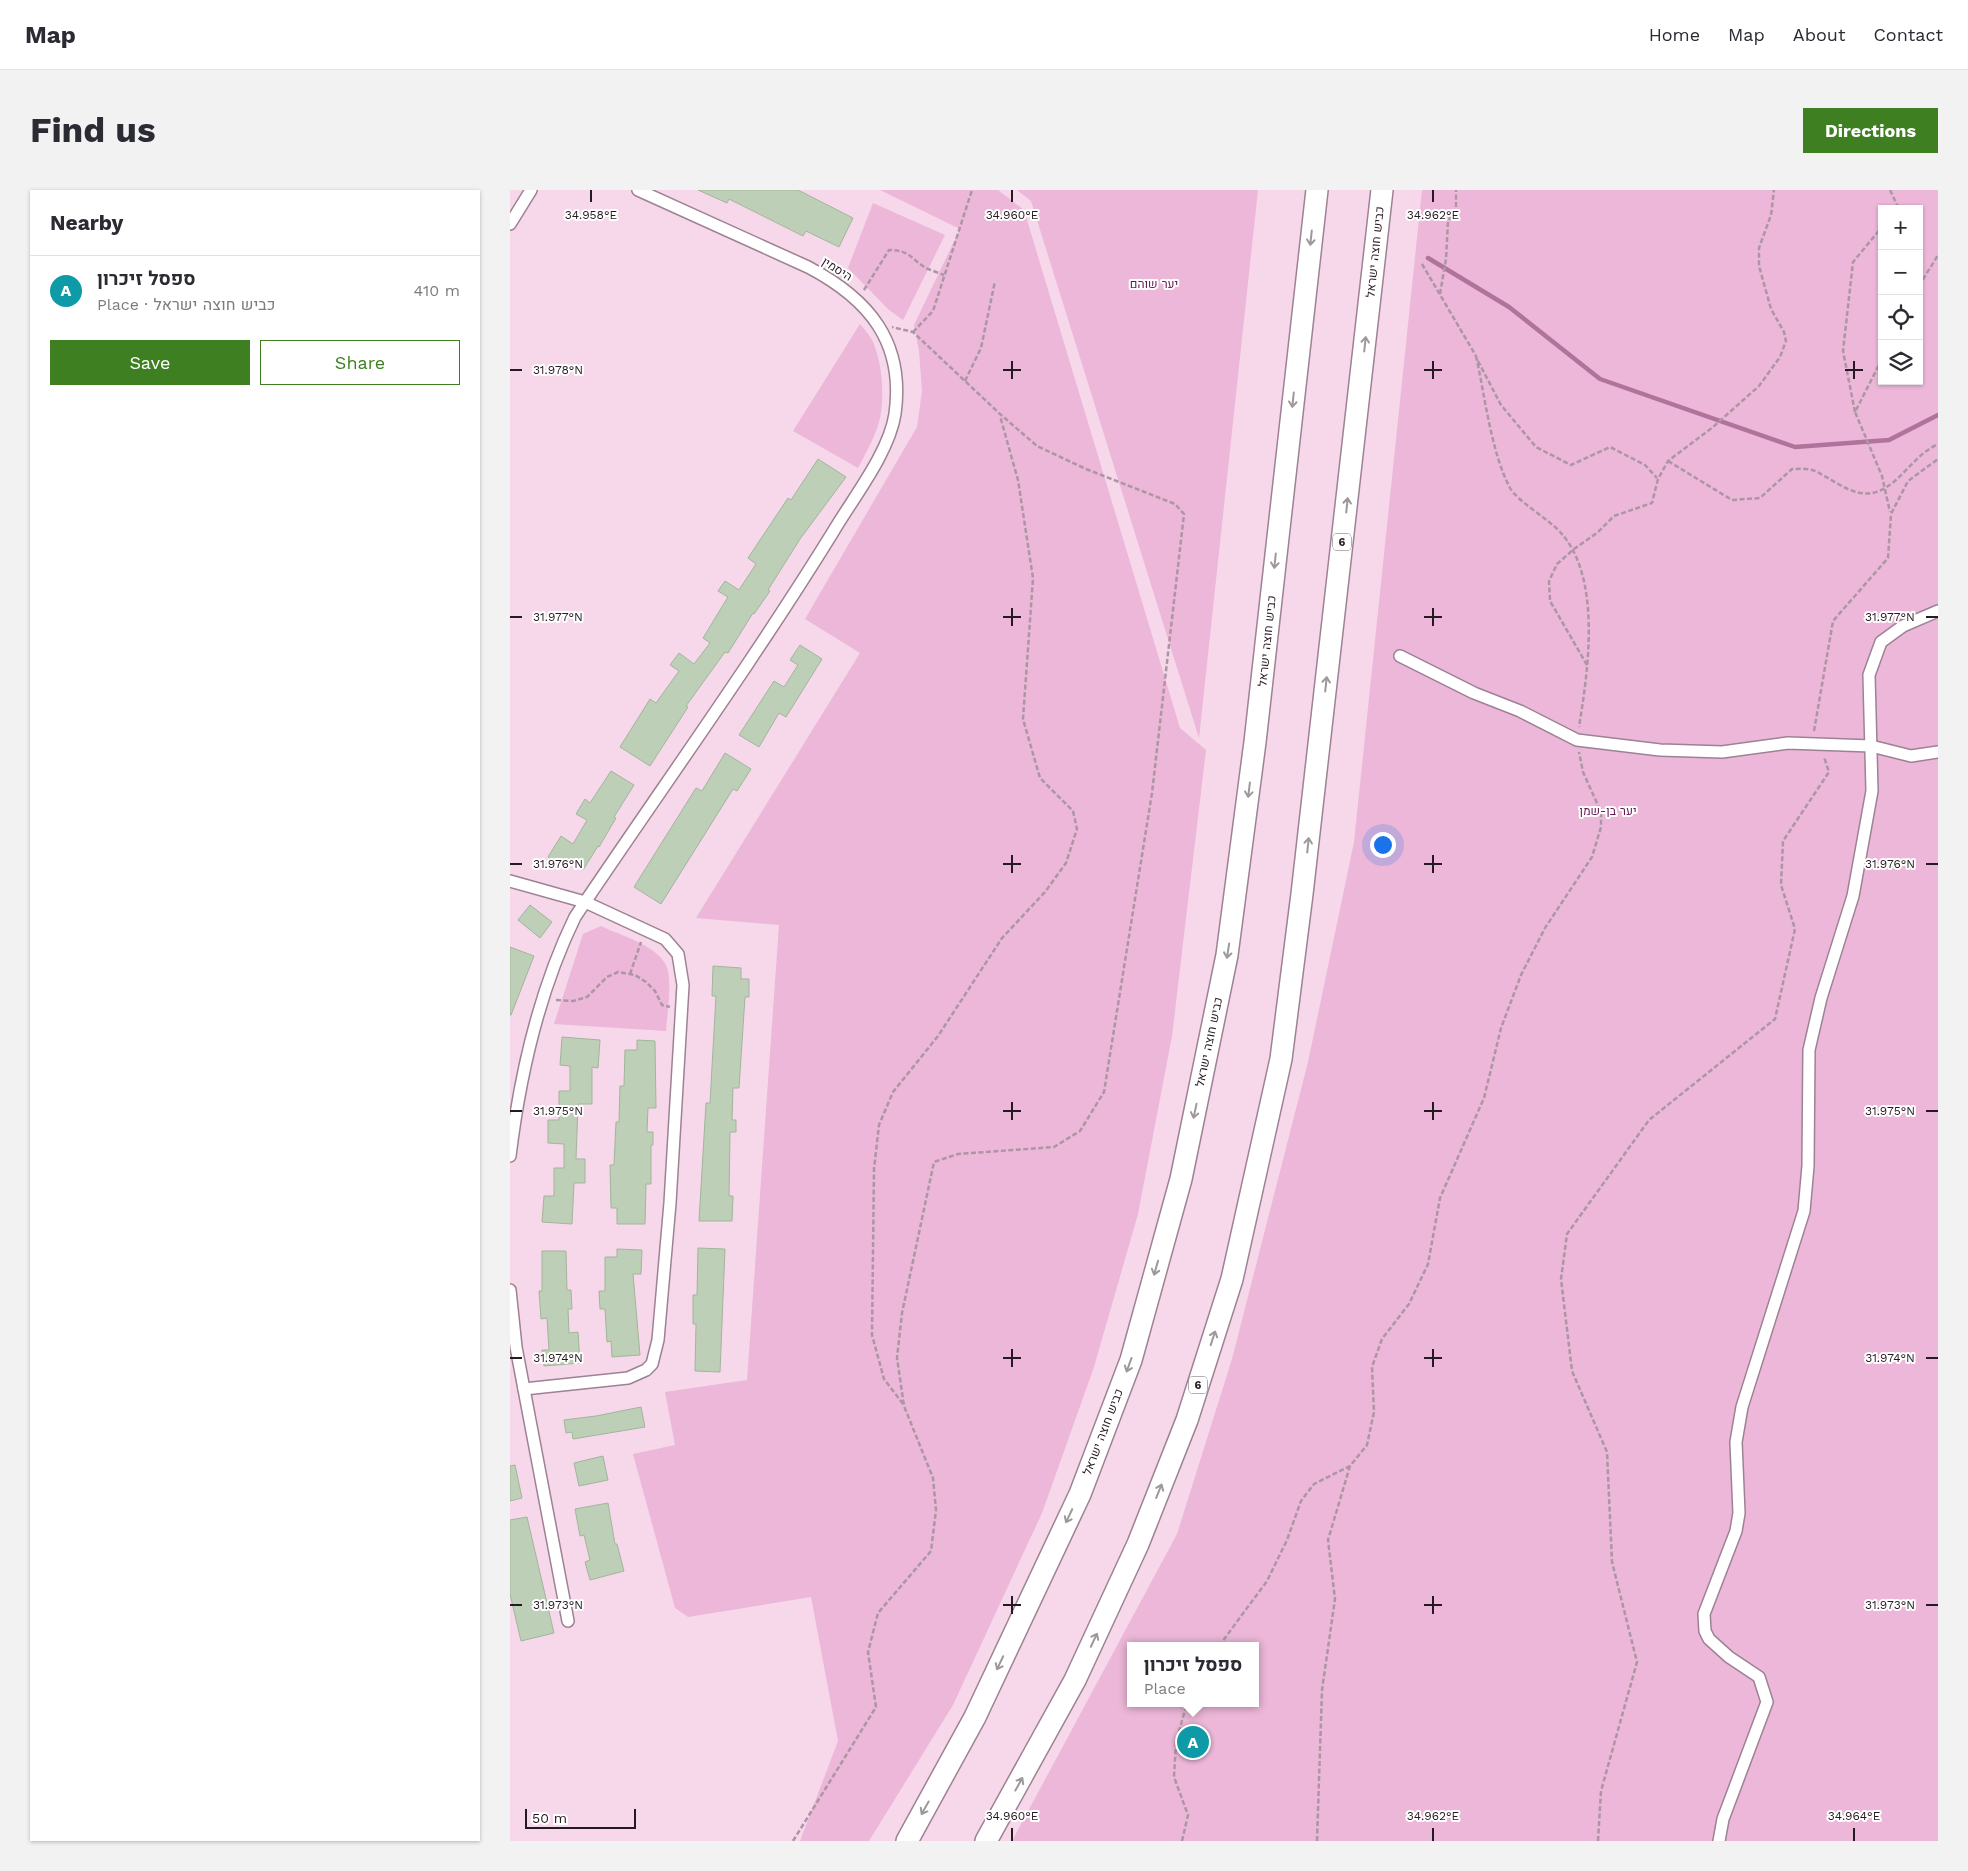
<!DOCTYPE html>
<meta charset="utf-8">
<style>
:root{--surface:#fff;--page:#f2f2f3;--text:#2b2b33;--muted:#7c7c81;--line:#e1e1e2;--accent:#3e8021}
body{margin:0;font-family:"Work Sans",Heebo,sans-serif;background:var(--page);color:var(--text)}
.controls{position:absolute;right:15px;top:15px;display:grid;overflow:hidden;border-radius:0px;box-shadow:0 1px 4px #0004}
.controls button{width:45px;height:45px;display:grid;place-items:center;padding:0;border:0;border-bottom:1px solid var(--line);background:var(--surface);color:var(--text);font:25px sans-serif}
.scale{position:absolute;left:15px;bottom:12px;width:111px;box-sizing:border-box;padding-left:5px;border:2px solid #251a21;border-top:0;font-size:14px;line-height:18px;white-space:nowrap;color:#251a21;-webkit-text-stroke:4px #fff;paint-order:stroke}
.you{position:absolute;left:872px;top:654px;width:18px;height:18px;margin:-12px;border:4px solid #fff;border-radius:50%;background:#1a73e8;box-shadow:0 0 0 8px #1a73e833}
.badge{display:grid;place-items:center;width:32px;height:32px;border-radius:50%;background:var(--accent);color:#fff;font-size:16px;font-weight:700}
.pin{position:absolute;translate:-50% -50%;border:2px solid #fff;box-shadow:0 1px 5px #0006}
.popup{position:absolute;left:617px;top:1452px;width:132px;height:65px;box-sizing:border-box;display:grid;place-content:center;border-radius:0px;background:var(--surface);filter:drop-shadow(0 1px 4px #0005);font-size:16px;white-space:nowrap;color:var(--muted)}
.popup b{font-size:19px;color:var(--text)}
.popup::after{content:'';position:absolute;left:50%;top:100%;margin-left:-10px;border:10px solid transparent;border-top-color:var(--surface)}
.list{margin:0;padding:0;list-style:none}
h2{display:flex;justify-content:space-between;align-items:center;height:65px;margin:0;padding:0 20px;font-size:21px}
h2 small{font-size:16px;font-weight:400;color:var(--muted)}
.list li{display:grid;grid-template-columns:32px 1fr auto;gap:15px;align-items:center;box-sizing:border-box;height:70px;padding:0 20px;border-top:1px solid var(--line)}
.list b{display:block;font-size:19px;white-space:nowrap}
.list p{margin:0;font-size:16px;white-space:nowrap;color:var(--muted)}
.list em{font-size:16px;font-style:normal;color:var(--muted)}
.actions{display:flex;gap:10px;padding:15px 20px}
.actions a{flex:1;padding:11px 0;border:1px solid var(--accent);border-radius:0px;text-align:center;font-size:18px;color:var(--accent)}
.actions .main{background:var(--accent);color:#fff}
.icon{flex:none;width:28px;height:28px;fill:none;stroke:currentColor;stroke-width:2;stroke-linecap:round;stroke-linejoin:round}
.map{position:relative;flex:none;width:1428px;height:1651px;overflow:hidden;border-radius:0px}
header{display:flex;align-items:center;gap:30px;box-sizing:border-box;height:70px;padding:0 25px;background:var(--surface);border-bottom:1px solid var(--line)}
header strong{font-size:24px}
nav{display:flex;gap:28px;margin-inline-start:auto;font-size:18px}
.intro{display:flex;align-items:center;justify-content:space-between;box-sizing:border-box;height:120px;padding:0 30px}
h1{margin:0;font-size:35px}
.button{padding:12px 22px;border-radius:0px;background:var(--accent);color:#fff;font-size:18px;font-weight:700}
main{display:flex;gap:30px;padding:0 30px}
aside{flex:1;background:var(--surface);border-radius:0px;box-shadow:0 1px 4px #0004}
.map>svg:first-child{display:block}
.green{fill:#ecb7d8;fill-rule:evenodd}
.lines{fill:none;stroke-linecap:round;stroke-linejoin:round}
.stream{stroke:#b0739b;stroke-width:4.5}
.building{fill:#bdd0b7;stroke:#a2b59c}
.street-casing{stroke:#9d8293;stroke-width:14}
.highway-casing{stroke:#9d8293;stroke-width:24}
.path{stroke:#ad96a4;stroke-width:2.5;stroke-dasharray:5 2.5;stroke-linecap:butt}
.street{stroke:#fff;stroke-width:11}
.highway{stroke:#fff;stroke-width:21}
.oneway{stroke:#9d989b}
.ticks{fill:none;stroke:#251a21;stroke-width:2}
.labels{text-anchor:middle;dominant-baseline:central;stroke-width:4;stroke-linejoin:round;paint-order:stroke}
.shield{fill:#fff;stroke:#665f64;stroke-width:1}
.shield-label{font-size:11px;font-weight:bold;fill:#251a21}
.street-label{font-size:12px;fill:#251a21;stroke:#fff}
.park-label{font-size:12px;fill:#62184e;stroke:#fff}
.ticks-label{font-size:12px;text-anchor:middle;fill:#251a21;stroke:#fff;stroke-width:4;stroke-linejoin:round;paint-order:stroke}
</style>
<header>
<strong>Map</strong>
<nav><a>Home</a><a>Map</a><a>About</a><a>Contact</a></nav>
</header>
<div class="intro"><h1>Find us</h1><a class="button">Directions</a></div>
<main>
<aside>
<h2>Nearby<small></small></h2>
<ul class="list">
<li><span class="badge" style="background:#0f9aa8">A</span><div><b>ספסל זיכרון</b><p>Place · כביש חוצה ישראל</p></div><em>410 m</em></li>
</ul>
<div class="actions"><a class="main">Save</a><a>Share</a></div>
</aside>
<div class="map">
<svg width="1428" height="1651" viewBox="0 0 1428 1651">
<rect width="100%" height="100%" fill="#f6d8ea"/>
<!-- green -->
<g class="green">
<polygon points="370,0 488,0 514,20 670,538 696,560 662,846 628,1024 584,1177 532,1323 443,1515 359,1651 290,1651 328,1551 301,1407 178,1427 165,1418 123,1264 165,1255 155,1202 237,1190 269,735 186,728 350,463 295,429 407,237 412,201 409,161 404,135 450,39"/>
<polygon points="507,0 748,0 689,548 521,11"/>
<path d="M912,0H1428V1651H502L667,1344L722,1169L798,872L844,652ZM1372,19H1409V191H1372ZM620,1456H746V1513H620Z"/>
<polygon points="363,13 435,45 393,130 379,120 338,78"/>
<path d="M350,134C354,139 359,144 362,150C372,171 375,205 370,228C366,246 356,262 348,278L283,241Z"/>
<path d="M91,736C111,746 145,754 156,775C163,789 157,825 156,841L44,834L73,744Z"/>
</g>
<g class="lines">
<!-- stream -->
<polyline class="stream" points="918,68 999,117 1090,189 1285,257 1379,250 1428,225"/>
</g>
<!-- building -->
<g class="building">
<polygon points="188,0 288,0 343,28 329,57 296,41 293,46 219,9 217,13"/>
<polygon points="308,269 336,287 290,349 258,400 260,401 244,424 243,423 218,463 215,462 176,516 178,517 140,576 110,557 140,509 146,513 169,481 160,475 169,463 184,474 200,453 193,448 218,407 208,401 215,391 229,400 246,374 238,368 278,308 281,310"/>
<polygon points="290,455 312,469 276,527 269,523 249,557 229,545 264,491 274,497 288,475 280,470"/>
<polygon points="215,563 241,579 227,601 223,599 151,714 124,697 186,598 192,601"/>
<polygon points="101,581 124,595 104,627 106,628 89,657 88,656 73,680 59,671 55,678 38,667 51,646 63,654 77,630 66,624 75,609 80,613"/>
<polygon points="20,715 42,732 30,748 8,730"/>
<polygon points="0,757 24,766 1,825 0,825"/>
<polygon points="203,776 231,778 231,789 239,789 239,807 235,807 229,898 223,898 222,930 226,930 226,942 220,942 219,1006 223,1006 222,1031 189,1031 196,913 200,913 206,806 202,806"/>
<polygon points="52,847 90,850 88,878 82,877 82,914 68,914 66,969 75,969 75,993 64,993 62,1034 32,1032 34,1006 44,1006 44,978 54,978 54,954 38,953 38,930 49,930 49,901 60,901 60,876 50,875"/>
<polygon points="127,850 145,851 146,918 138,918 137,942 143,942 143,955 141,955 141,994 136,994 135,1034 107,1034 107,1018 101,1018 100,975 104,975 106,932 109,932 110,896 114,896 115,860 127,860"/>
<polygon points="188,1058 215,1059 210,1182 185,1181 186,1134 183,1134 183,1105 187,1105"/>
<polygon points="107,1059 132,1060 131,1084 123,1084 130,1165 102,1167 101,1151 97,1152 95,1119 90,1119 89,1101 95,1101 95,1067 107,1067"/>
<polygon points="32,1061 56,1061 57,1100 61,1100 62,1119 58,1119 59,1143 68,1142 70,1173 34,1176 32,1160 39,1160 37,1128 31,1129 29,1101 32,1101"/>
<polygon points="131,1217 135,1237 63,1249 62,1242 56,1243 54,1230 86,1226"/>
<polygon points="93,1266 98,1290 69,1296 64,1273"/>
<polygon points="5,1275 12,1308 0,1311 0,1276"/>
<polygon points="98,1313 105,1354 107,1354 114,1381 80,1390 75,1372 80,1370 74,1345 70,1346 65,1319"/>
<polygon points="17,1327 44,1443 11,1451 0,1404 0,1330"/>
</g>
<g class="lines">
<!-- street casing -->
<g class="street-casing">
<g id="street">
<polyline points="0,34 21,0"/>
<polyline points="890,466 964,503 1010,521 1067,550 1150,560 1212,562 1278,553 1361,556 1401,566 1428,562"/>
<polyline points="0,691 75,712 155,749 168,764 173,795 160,1013 148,1150 142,1174 136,1180 118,1188 14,1199"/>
<path d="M0,966C10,884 29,801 65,727C151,599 242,473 323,342C343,308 379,263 385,224C395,152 359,109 298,77L128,0"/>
<polyline points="0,1100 6,1157 58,1431"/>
<polyline points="1209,1651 1213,1629 1257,1512 1249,1487 1219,1467 1199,1449 1195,1441 1194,1424 1226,1341 1229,1323 1226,1252 1232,1217 1294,1021 1298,976 1299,860 1311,808 1343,706 1362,601 1359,485 1371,452 1393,436 1428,421"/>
</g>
</g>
<!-- highway casing -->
<g class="highway-casing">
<g id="highway">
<polyline points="397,1651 465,1527 570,1304 621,1170 671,989 717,765 745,552 807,0"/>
<polyline points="476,1651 565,1490 628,1354 677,1230 722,1089 771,869 792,704 872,0"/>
</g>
</g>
<!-- path -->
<g class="path">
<polyline points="1380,0 1388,17 1387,19"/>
<polyline points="912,74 966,166"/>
<polyline points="1409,96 1428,65"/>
<path d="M354,100L379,60C401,60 401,70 418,79C423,81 429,83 434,85"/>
<polyline points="930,104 936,69 938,31 946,19 946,0"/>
<polyline points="403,142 423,121 462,0"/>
<path d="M966,166C975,206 981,262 1000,298C1008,312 1039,329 1051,343C1092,389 1078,481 1069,537"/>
<polyline points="1372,169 1345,222 1372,286 1380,322"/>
<polyline points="968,171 991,215 1026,257 1061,275 1100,257 1135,275 1147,288"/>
<polyline points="455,191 471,158 485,91"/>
<polyline points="1345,222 1333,161 1343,72 1372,37"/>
<path d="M1158,271L1222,310L1250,308L1282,279C1289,279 1298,278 1305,281C1327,291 1349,314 1375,298C1395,286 1405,265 1428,254"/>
<polyline points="1077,475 1040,411 1039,391 1047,374 1064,359 1087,343 1104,326 1142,313 1148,289 1158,271 1203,237 1249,196 1270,167 1276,151 1274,142 1261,119 1249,76 1249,58 1261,25 1264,0"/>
<polyline points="1304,541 1323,431 1378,368 1381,324 1398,291 1428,269"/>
<polyline points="120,784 131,752"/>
<polyline points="46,810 63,811 77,807 97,787 108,782 125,785 136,792 145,801 152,815 160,817"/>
<polyline points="393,1214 374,1189 362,1145 364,979 369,935 383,902 428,846 492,748 535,702 556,673 567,639 563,621 530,588 513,529 523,388 508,290 490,226"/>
<polyline points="709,1456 757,1391 777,1350 791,1311 804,1294 840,1276 857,1255 864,1222 862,1177 872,1149 899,1114 918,1074 930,1008 974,908 991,838 1011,785 1035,738 1082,667 1091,637 1091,622 1073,582 1069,562"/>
<polyline points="283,1651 366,1517 358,1462 368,1423 421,1361 426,1320 423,1288 394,1216 387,1168 392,1123 424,972 448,964 544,957 570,941 594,902 642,603 674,324 665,314 576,279 527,256 490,224 403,142 382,137"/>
<polyline points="672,1651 678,1625 664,1587 666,1552 677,1513"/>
<polyline points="807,1651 812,1500 825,1409 818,1350 840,1276"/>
<polyline points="1088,1651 1091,1601 1127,1472 1102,1372 1097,1262 1062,1181 1051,1089 1057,1044 1139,930 1265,829 1285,739 1271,695 1273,651 1319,582 1314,567"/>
</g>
<!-- street -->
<use href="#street" class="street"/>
<!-- highway -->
<use href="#highway" class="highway"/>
</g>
<!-- one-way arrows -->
<defs><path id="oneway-shaft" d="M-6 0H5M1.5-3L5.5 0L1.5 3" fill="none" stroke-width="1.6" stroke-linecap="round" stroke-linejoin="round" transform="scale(1.25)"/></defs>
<g class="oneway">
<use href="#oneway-shaft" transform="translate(801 48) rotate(96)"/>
<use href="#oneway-shaft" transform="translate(855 154) rotate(-84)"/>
<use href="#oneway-shaft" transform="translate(783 210) rotate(96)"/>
<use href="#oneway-shaft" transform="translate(837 315) rotate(-84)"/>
<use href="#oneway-shaft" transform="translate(765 371) rotate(96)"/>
<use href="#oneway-shaft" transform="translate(816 494) rotate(-84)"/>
<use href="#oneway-shaft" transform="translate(739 600) rotate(97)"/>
<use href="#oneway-shaft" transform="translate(798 655) rotate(-84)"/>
<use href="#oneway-shaft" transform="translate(718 761) rotate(99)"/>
<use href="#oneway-shaft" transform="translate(685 921) rotate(102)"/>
<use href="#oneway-shaft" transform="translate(646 1078) rotate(106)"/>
<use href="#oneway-shaft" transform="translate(703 1148) rotate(-72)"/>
<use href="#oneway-shaft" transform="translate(619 1175) rotate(110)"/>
<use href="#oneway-shaft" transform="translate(649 1301) rotate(-68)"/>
<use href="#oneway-shaft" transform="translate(559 1326) rotate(115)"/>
<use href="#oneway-shaft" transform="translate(584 1450) rotate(-65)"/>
<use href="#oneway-shaft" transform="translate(490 1473) rotate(115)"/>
<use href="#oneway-shaft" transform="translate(509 1594) rotate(-61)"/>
<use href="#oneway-shaft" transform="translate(415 1618) rotate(119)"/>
</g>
<!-- ticks -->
<path class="ticks" d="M81,0V12M502,0V12M923,0V12M502,171V189M923,171V189M1344,171V189M0,180H12M493,180H511M914,180H932M1335,180H1353M502,418V436M923,418V436M0,427H12M493,427H511M914,427H932M1416,427H1428M502,665V683M923,665V683M0,674H12M493,674H511M914,674H932M1416,674H1428M502,912V930M923,912V930M0,921H12M493,921H511M914,921H932M1416,921H1428M502,1159V1177M923,1159V1177M0,1168H12M493,1168H511M914,1168H932M1416,1168H1428M502,1406V1424M923,1406V1424M0,1415H12M493,1415H511M914,1415H932M1416,1415H1428M502,1638V1651M923,1638V1651M1344,1638V1651"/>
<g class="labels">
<!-- shield labels -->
<g class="shield">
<rect x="823" y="343.5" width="18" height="17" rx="4"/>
<rect x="679" y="1186.5" width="18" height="17" rx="4"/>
</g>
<g class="shield-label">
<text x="832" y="352">6</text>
<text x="688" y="1195">6</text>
</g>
<!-- street labels -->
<g class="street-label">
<text transform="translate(865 62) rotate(-84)">כביש חוצה ישראל</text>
<text transform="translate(327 79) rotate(32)">היסמין</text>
<text transform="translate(757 451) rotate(-84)">כביש חוצה ישראל</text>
<text transform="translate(699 852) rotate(-78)">כביש חוצה ישראל</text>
<text transform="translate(593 1242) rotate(-69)">כביש חוצה ישראל</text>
</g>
<!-- park labels -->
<g class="park-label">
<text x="644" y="94">יער שוהם</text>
<text x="1098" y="621">יער בן-שמן</text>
</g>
</g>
<g class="ticks-label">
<text x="81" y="29">34.958°E</text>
<text x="502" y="29">34.960°E</text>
<text x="923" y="29">34.962°E</text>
<text x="48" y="184">31.978°N</text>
<text x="48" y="431">31.977°N</text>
<text x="1380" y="431">31.977°N</text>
<text x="48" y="678">31.976°N</text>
<text x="1380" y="678">31.976°N</text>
<text x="48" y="925">31.975°N</text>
<text x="1380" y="925">31.975°N</text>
<text x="48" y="1172">31.974°N</text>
<text x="1380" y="1172">31.974°N</text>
<text x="48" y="1419">31.973°N</text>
<text x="1380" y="1419">31.973°N</text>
<text x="502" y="1630">34.960°E</text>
<text x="923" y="1630">34.962°E</text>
<text x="1344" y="1630">34.964°E</text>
</g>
</svg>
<div class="controls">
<button>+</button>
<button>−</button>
<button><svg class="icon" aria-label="locate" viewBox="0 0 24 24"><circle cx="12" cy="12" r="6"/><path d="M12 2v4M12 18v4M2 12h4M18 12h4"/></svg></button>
<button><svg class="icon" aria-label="layers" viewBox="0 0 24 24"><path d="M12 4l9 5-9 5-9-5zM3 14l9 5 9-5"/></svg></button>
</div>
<div class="scale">50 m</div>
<div class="you"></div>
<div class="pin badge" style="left:683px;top:1552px;background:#0f9aa8">A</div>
<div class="popup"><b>ספסל זיכרון</b>Place</div>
</div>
</main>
